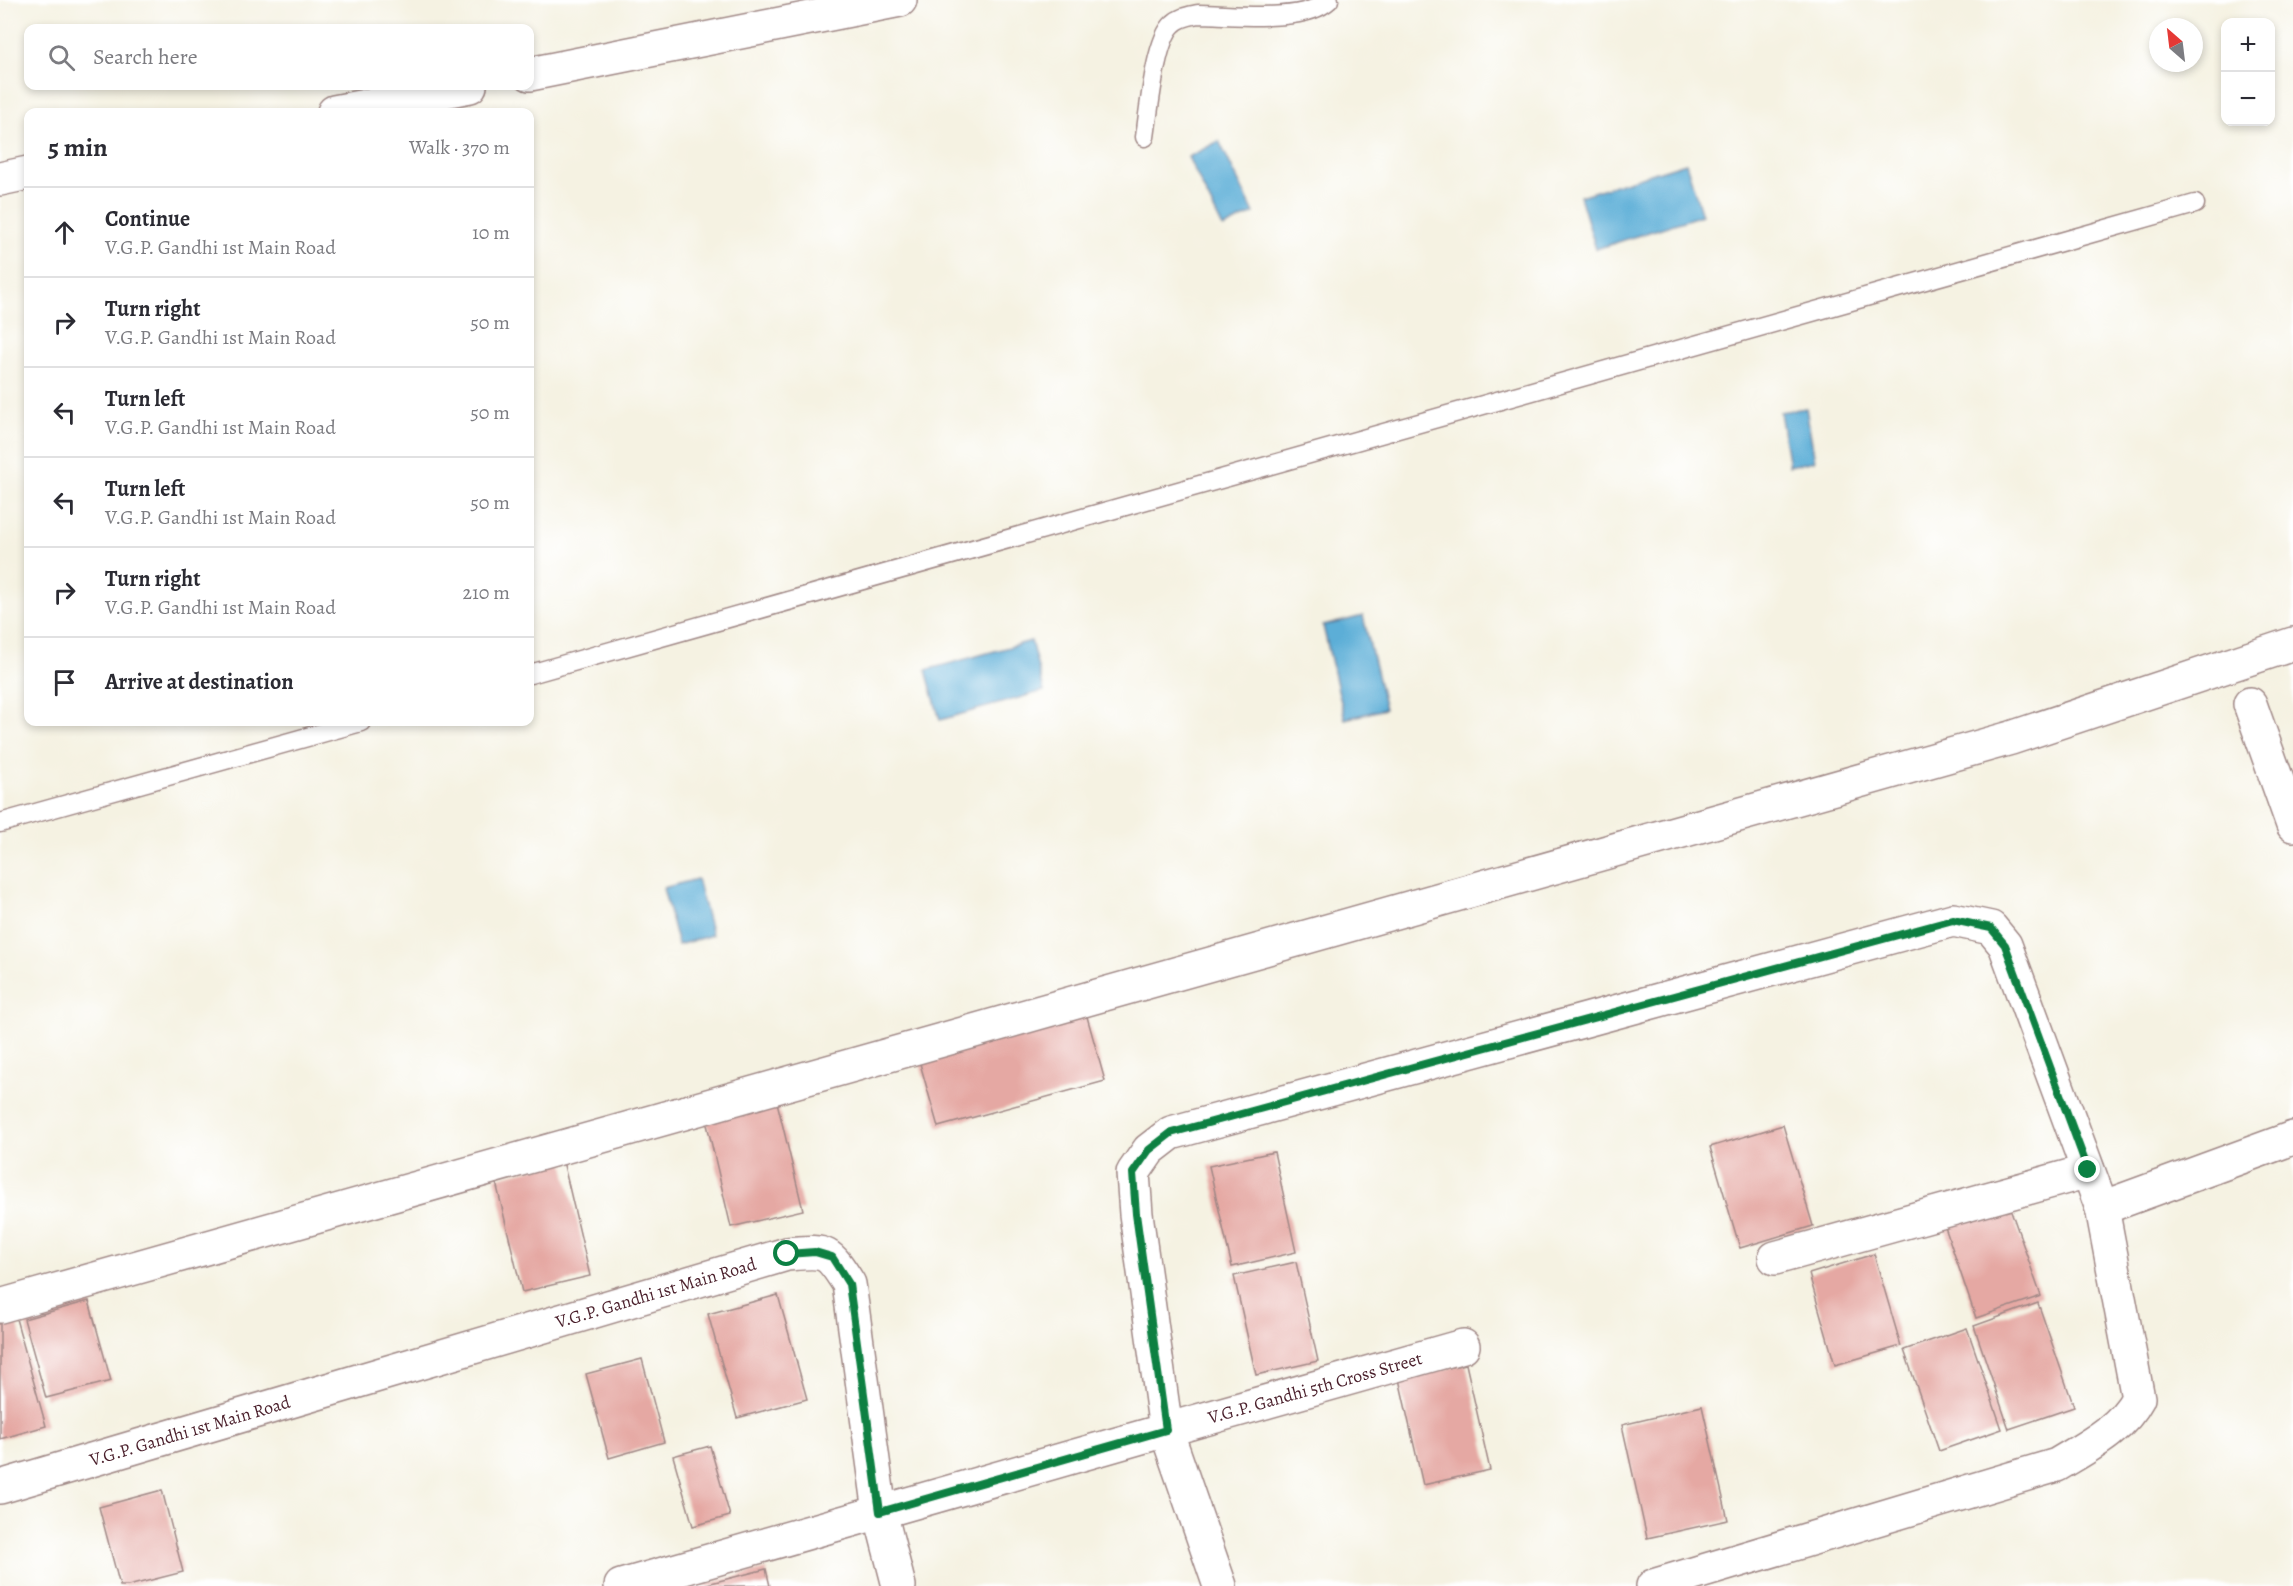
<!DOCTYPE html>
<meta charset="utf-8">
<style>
:root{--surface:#fff;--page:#f7f7f7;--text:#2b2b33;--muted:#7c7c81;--line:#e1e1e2}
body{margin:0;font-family:Alegreya,serif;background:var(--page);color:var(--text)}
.controls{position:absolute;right:18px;top:18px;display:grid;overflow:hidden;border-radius:12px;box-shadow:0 3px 9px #0003}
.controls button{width:54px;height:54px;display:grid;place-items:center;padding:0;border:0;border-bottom:2px solid var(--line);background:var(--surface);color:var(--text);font:30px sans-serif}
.compass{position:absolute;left:2149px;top:18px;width:54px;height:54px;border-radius:50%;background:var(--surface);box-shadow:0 3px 9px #0003;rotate:332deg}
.stop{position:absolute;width:18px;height:18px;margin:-14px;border:4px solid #0b8043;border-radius:50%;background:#fff}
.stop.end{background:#0b8043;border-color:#fff;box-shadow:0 2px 6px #0008}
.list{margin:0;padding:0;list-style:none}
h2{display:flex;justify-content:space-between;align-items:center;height:78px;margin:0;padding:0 24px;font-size:26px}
h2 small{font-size:20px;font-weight:400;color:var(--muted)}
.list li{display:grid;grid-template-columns:39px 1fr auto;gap:18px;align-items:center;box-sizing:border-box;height:90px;padding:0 24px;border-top:2px solid var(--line)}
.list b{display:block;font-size:22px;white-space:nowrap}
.list p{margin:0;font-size:20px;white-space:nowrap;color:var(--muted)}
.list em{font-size:20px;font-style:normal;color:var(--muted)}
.icon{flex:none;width:33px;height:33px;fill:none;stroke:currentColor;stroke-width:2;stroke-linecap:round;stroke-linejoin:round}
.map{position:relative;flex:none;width:2293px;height:1586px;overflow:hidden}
.search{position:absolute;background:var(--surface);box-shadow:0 3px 9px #0003;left:24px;top:24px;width:510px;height:66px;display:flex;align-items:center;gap:15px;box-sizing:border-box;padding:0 21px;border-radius:12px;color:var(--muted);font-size:22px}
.panel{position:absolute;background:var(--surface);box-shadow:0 3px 9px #0003;left:24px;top:108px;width:510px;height:618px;border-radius:12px}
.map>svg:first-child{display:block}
.water{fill:#5caed7;stroke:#536681;stroke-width:1.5}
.building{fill:#e5a8a3}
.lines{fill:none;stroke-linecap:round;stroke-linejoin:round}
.lane-casing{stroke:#a08886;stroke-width:21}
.street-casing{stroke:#a08886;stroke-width:36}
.lane{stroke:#fff;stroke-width:18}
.street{stroke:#fff;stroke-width:33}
.route{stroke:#0b8043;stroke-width:8}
.labels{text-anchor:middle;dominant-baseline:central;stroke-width:4.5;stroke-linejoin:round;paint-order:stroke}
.street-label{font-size:18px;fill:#4a1f2b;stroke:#fff}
</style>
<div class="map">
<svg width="2293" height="1586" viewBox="0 0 2293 1586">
<rect width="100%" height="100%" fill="#fff"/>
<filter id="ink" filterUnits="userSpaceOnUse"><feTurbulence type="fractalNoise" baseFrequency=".0167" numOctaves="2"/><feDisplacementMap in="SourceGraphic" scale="12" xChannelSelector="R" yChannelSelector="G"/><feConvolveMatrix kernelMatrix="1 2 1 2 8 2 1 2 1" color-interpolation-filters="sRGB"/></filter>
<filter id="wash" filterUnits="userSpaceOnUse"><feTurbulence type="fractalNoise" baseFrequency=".008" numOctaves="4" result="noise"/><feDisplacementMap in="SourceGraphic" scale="24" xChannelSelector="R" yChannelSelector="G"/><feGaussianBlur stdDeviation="1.35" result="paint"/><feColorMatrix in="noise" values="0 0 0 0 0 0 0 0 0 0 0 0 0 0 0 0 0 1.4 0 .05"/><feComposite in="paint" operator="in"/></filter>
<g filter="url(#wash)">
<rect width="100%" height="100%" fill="#f5f2e2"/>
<!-- water -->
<g class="water">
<polygon points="1219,141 1254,213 1223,228 1188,157"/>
<polygon points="1686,163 1702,215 1596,249 1580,196"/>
<polygon points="1806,408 1815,461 1789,466 1780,412"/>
<polygon points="1363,616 1385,709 1345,719 1323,626"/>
<polygon points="1031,641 1044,691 940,720 926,670"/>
<polygon points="697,879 712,935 678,945 663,888"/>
</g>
<g id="blocks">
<!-- building -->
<g class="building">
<polygon points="1086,1013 1105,1081 938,1127 919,1060"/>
<polygon points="777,1102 803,1210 731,1227 706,1120"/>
<polygon points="1783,1125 1813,1226 1740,1248 1710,1147"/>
<polygon points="1274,1152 1296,1252 1232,1267 1209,1166"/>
<polygon points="563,1161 590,1276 522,1292 495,1178"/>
<polygon points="2008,1202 2041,1296 1976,1318 1944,1224"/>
<polygon points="1874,1254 1901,1346 1835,1365 1809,1274"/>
<polygon points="1296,1262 1318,1361 1256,1375 1234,1276"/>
<polygon points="778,1295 807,1399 737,1418 708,1314"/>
<polygon points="89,1301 111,1381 46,1398 24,1319"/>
<polygon points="2038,1303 2074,1407 2009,1429 1974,1326"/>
<polygon points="15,1315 46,1426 0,1439 0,1319"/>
<polygon points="1967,1328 2002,1429 1939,1451 1904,1350"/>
<polygon points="642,1359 664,1442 609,1458 586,1374"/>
<polygon points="1466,1364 1490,1470 1423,1485 1399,1379"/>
<polygon points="1702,1406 1728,1520 1647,1538 1622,1425"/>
<polygon points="710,1446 730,1516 693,1526 673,1456"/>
<polygon points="162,1490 183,1572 128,1586 120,1586 99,1507"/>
<polygon points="766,1569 770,1586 703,1586 703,1585"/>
</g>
</g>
</g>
<g filter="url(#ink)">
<use href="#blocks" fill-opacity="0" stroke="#a08886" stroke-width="1.5"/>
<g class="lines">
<!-- lane casing -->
<g class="lane-casing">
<g id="lane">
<path d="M1145,137C1149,111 1155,40 1173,24C1180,17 1189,16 1198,14C1233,14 1303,24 1329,0"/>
<polyline points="530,674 2195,204"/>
<polyline points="0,823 361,722"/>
</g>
</g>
<!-- street casing -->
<g class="street-casing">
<g id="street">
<polyline points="530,74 900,0"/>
<polyline points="334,112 470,86"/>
<polyline points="0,179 28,173"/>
<polyline points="2250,704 2293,825"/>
<polyline points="1775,1258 2088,1171"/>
<polyline points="0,1306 2011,738 2293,644"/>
<path id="s1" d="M0,1487L787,1254C827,1251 827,1249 849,1284L880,1512L1166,1430L1136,1214L1133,1173L1149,1150L1171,1133L1953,920L1991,928L2005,945L2102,1208L2293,1138"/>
<polyline points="621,1586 880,1512 899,1586"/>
<path id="s2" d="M1220,1586L1166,1430L1463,1346"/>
<path d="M1653,1586L2057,1465C2088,1446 2121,1430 2138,1398L2102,1208"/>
</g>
</g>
<!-- lane -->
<use href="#lane" class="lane"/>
<!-- street -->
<use href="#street" class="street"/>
</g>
</g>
<g class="lines" filter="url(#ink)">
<!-- route -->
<polyline class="route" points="787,1254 815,1252 832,1257 849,1284 880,1512 1166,1430 1136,1214 1133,1173 1149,1150 1171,1133 1953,920 1991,928 2005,945 2088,1170"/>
</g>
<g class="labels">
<!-- street labels -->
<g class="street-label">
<text stroke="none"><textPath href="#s1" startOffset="684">V.G.P. Gandhi 1st Main Road</textPath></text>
<text stroke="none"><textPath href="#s2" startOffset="320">V.G.P. Gandhi 5th Cross Street</textPath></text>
<text stroke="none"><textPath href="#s1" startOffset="198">V.G.P. Gandhi 1st Main Road</textPath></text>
</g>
</g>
</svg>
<div class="controls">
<button>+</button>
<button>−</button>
</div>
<svg class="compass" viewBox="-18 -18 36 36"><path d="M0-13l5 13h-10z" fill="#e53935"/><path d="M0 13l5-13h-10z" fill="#7c7c81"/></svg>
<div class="stop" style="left:787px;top:1254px"></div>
<div class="stop end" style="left:2088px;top:1170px"></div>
<div class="search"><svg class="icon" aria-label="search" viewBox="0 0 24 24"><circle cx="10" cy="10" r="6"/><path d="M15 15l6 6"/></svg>Search here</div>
<section class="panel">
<h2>5 min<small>Walk · 370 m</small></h2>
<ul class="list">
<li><svg class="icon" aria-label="ahead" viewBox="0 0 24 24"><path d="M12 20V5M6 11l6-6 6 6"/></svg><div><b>Continue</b><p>V.G.P. Gandhi 1st Main Road</p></div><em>10 m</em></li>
<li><svg class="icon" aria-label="right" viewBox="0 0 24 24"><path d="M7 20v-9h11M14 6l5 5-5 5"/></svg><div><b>Turn right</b><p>V.G.P. Gandhi 1st Main Road</p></div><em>50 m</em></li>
<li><svg class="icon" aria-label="left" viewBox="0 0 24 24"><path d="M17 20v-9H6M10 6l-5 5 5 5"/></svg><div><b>Turn left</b><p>V.G.P. Gandhi 1st Main Road</p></div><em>50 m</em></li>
<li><svg class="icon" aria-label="left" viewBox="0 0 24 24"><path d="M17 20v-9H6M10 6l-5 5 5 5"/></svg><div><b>Turn left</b><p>V.G.P. Gandhi 1st Main Road</p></div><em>50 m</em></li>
<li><svg class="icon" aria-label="right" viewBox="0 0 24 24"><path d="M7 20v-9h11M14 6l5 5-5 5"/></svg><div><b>Turn right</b><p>V.G.P. Gandhi 1st Main Road</p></div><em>210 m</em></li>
<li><svg class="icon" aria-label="arrive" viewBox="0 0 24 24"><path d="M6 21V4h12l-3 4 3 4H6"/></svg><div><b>Arrive at destination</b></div></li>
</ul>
</section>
</div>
